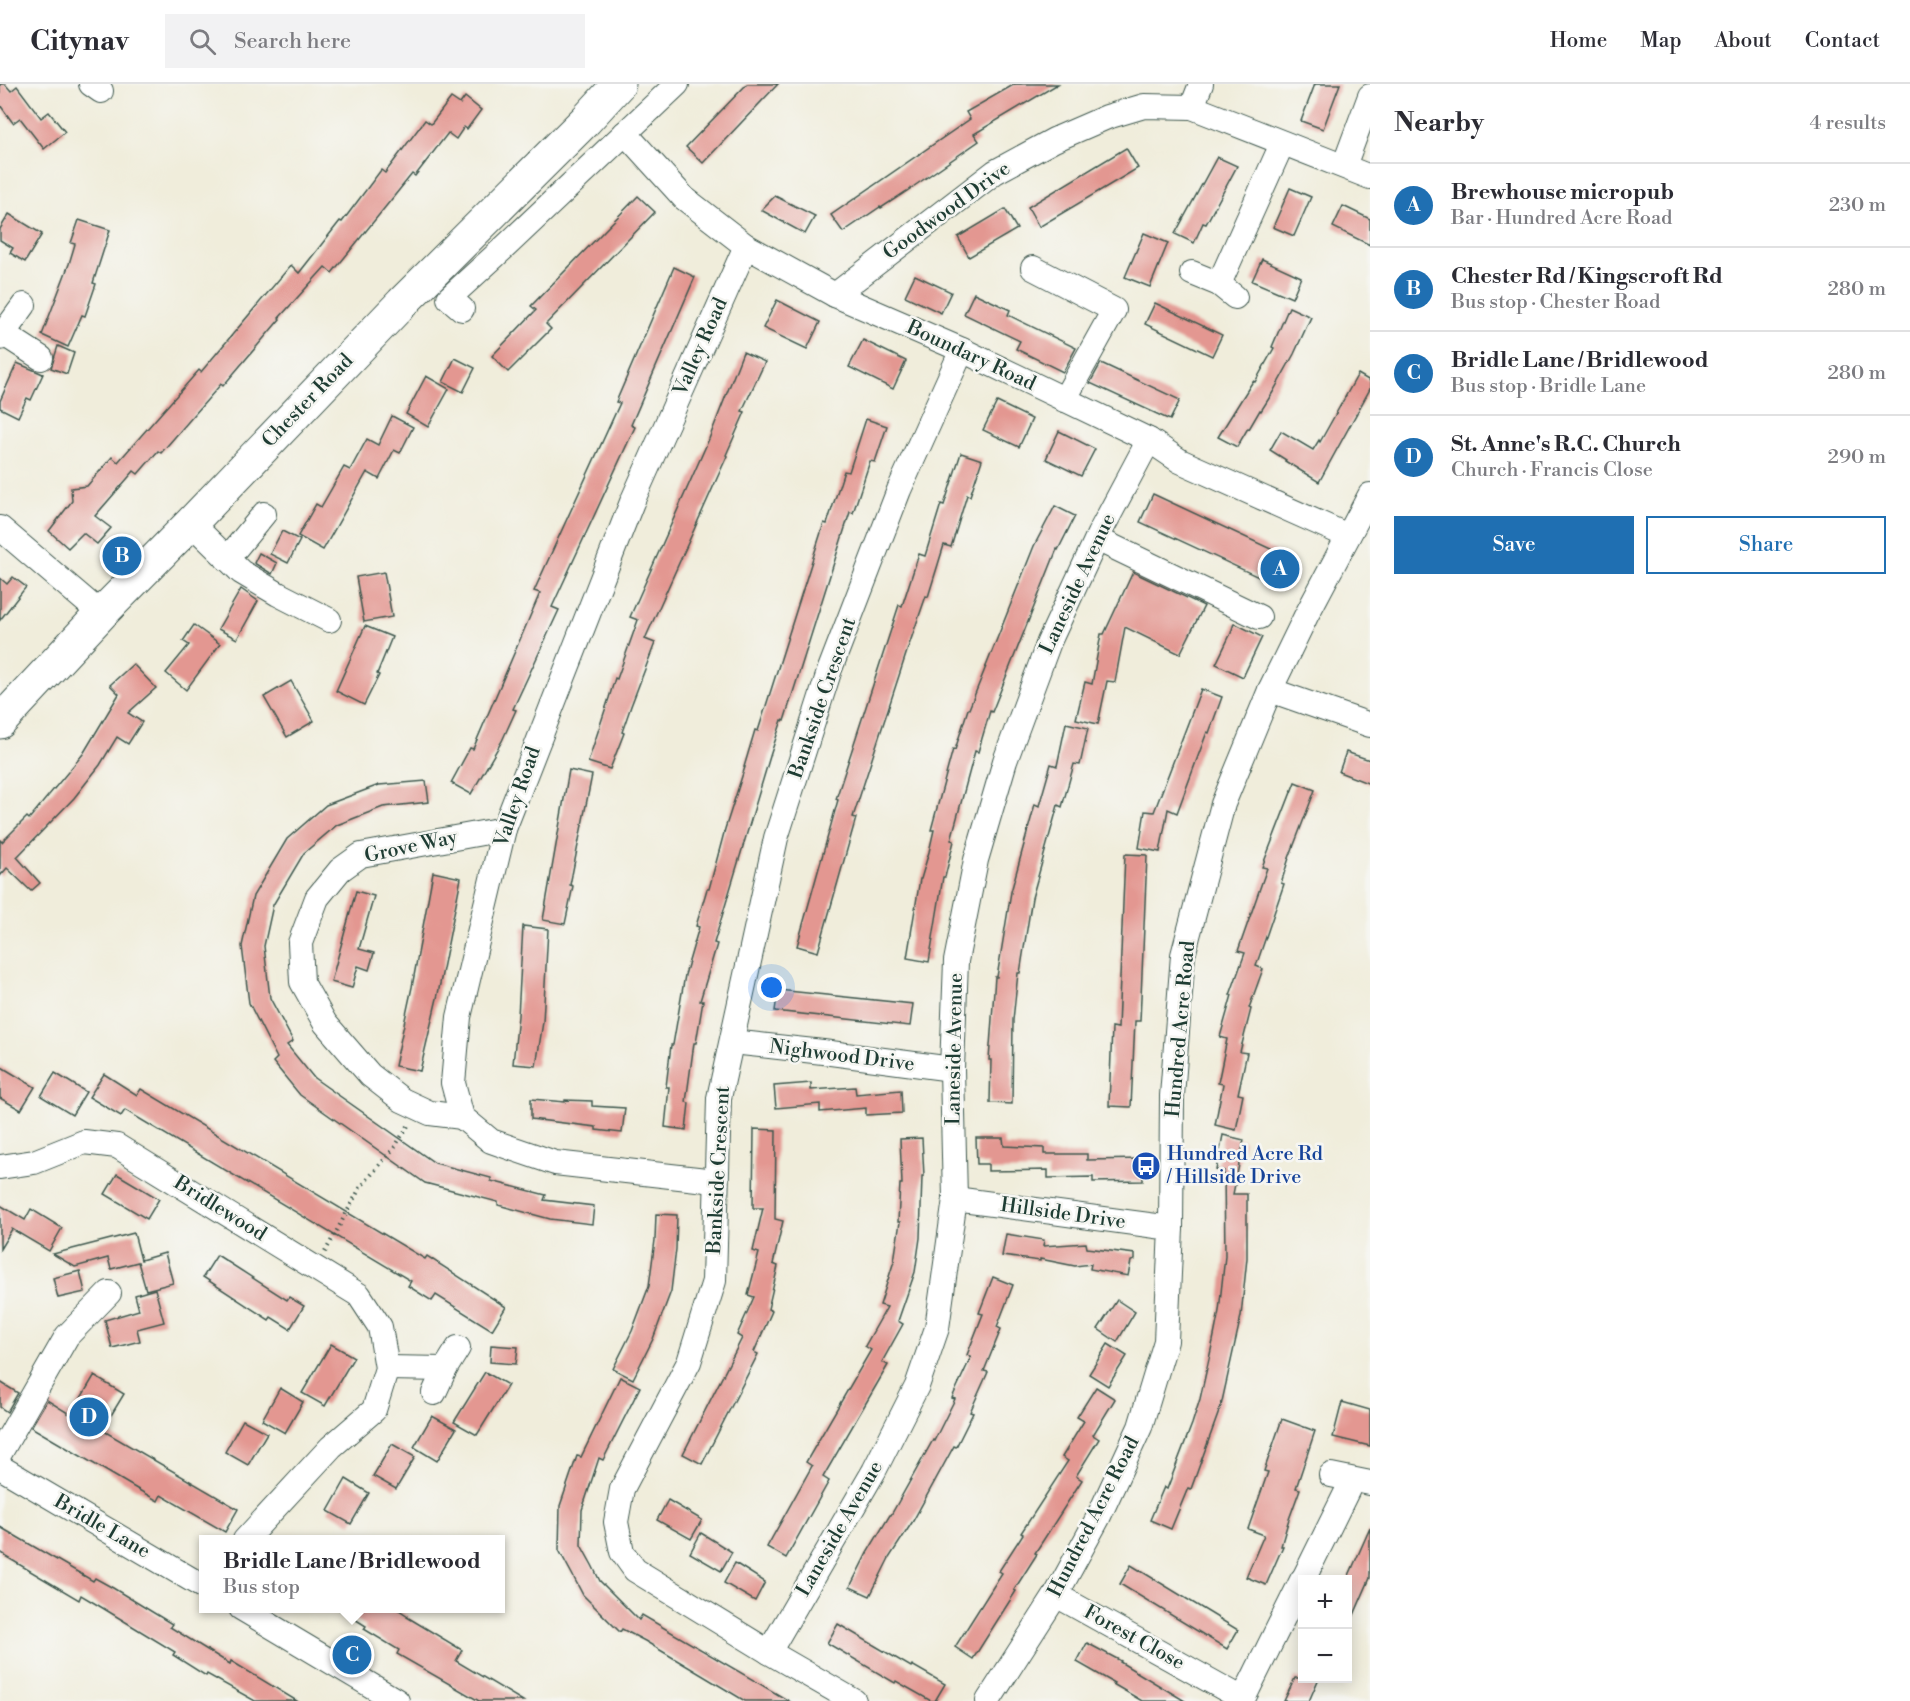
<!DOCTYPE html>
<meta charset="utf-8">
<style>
:root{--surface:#fff;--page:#f2f2f3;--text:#2b2b33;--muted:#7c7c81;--line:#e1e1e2;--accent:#1f6fb2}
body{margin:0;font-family:"Libre Bodoni",serif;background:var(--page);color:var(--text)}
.controls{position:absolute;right:18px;bottom:18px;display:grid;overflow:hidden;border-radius:0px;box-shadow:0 3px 15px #0003}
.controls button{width:54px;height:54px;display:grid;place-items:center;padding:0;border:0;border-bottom:2px solid var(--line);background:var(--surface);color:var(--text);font:30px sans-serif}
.you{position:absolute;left:772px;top:904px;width:21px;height:21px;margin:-15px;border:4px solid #fff;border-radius:50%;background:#1a73e8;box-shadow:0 0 0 9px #1a73e833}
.badge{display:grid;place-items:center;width:39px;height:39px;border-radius:50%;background:var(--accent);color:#fff;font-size:20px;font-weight:700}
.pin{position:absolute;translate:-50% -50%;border:3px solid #fff;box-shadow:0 2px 6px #0006}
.popup{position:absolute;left:199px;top:1451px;width:306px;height:78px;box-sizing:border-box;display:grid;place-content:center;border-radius:0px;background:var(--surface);filter:drop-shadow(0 2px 4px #0005);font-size:20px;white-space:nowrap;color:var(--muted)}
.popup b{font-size:22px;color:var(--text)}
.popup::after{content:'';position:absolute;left:50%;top:100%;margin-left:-12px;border:12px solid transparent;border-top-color:var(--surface)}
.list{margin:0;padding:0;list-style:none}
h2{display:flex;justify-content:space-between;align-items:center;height:78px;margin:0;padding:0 24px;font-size:26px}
h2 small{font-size:20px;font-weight:400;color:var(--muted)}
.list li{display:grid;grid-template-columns:39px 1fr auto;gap:18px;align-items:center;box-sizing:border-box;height:84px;padding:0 24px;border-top:2px solid var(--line)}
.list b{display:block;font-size:22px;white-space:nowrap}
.list p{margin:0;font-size:20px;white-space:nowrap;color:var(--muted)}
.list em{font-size:20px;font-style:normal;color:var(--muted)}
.actions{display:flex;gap:12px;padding:18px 24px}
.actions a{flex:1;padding:14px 0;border:2px solid var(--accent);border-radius:0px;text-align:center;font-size:21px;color:var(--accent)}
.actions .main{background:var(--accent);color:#fff}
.icon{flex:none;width:33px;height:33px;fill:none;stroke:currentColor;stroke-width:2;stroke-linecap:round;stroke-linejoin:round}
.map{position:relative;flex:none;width:1370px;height:1617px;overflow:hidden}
header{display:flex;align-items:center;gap:36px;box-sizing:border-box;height:84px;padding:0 30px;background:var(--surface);border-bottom:2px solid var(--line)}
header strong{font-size:28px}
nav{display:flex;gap:33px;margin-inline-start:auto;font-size:21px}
.search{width:420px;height:54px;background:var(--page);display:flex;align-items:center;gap:15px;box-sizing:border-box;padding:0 21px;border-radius:0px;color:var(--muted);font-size:22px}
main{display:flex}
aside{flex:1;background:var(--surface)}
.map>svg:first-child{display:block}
.building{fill:#e39791}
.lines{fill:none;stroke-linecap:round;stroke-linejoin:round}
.minor-casing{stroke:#3e574d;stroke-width:26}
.highway-casing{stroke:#3e574d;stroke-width:35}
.path{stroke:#3e574d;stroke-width:4;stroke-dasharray:1.5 4.5;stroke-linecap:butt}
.minor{stroke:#fff;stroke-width:24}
.highway{stroke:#fff;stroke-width:33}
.labels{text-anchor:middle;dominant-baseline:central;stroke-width:5;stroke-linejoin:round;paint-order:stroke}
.street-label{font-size:20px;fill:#1f3d34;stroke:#f6f6f2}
.transit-label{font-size:20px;fill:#164399;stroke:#f6f6f2;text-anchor:start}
</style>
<header>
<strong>Citynav</strong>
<div class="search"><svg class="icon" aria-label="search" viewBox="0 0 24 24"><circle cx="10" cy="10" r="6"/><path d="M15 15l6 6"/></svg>Search here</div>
<nav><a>Home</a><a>Map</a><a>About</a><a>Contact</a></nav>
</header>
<main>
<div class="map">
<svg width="1370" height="1617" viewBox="0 0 1370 1617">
<rect width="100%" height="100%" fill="#f6f6f2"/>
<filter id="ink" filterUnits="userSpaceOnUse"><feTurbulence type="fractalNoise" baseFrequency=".0167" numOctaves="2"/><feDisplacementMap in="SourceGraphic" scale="12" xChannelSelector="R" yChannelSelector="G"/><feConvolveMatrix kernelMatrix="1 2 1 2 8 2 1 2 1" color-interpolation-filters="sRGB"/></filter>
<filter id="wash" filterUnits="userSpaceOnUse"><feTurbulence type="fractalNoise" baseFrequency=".008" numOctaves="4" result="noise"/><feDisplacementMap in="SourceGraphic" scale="24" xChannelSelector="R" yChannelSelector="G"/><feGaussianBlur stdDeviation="1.35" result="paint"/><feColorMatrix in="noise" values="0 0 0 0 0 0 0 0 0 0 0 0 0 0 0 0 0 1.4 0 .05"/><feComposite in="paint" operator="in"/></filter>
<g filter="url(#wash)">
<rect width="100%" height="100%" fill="#f0eddb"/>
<g id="blocks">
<!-- building -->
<g class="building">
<polygon points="0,0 5,0 11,7 17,2 41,34 49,28 65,48 44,65 20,34 13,39 0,21"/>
<polygon points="747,0 778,0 703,79 686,63"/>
<polygon points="1015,0 1058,0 974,50 979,57 907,107 881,124 880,123 843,148 831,131 970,35 966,28"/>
<polygon points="1315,0 1340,0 1323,45 1301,37"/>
<polygon points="465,13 481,26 467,45 464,43 456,55 448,49 415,92 412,90 332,189 325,183 279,234 280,235 223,302 221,300 161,369 158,367 138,390 134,387 95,432 111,444 97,460 83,449 68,464 49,447 72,417 71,404 87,402 112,373 118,378 199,286 201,288 291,181 299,189 340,137 342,138 381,86 385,89 425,36 431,40 451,14 460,20"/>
<polygon points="1126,64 1138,84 1039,143 1028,123"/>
<polygon points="1217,73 1237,82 1206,140 1203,139 1194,159 1175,150"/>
<polygon points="1290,104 1311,113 1294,152 1273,143"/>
<polygon points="638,112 655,128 546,240 551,245 508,288 492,272 536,226 531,222"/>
<polygon points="775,112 815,132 805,150 761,126"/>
<polygon points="1343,122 1370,135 1370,161 1333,143"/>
<polygon points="1005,125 1017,145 969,173 958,153"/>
<polygon points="9,130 42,150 25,178 10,169 13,164 0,156 0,145"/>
<polygon points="79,136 110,146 93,199 96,200 85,232 82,231 68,263 42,251 69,180 75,160 71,159"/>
<polygon points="1144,149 1168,159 1150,203 1125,193"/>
<polygon points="1262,175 1301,193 1292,214 1252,197"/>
<polygon points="674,183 695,193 631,341 635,343 552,523 559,526 513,625 516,626 502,657 471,710 451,699 470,664 473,665 540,509 534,507 620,319 616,318"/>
<polygon points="915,191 951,208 941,229 905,212"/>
<polygon points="974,209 1010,226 1008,231 1076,264 1063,288 1016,265 1020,257 964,230"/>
<polygon points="777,216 820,238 807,265 763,244"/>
<polygon points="1155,219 1222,251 1212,272 1145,240"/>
<polygon points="1289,223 1311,233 1294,270 1273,308 1261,327 1260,326 1249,345 1248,344 1237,363 1218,353 1253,297 1255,298 1274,264 1272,263"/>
<polygon points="863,256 906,277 893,305 849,283"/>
<polygon points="58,262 74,269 67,290 51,284"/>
<polygon points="743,268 765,278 742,327 745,328 726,371 727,372 645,555 655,559 631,622 622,648 624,649 610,685 588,678 609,614 615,594 617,595 638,536 630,533 709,355"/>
<polygon points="455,274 475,284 463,308 443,298"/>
<polygon points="17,279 43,290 31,316 27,314 18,333 0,324 0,317"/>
<polygon points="1101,279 1180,316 1170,336 1090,299"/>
<polygon points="1358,290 1370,297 1370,305 1319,398 1285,377 1286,376 1270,366 1281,347 1313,366 1319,356 1320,358"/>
<polygon points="426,292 449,305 428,343 406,330"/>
<polygon points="997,318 1032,335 1019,363 983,346"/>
<polygon points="392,332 413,343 400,369 394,366 379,395 367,388 323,466 298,452 316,420 321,423 344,383 350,386 367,355 378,361"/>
<polygon points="866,335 887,342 875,378 870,377 853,429 850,428 784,637 782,636 771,669 714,859 717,860 700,917 703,917 696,959 694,959 686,1018 689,1019 686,1046 665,1043 669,1003 666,1003 671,961 673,961 685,891 699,843 696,842 707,805 709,805 725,745 745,683 744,683 755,646 758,647 824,439 827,440 844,387 849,388"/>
<polygon points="1059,347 1095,365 1081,392 1046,375"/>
<polygon points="961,369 982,376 970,412 967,411 951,463 944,461 928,513 926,512 908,564 853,733 856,734 818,868 797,862 838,716 836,715 899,521 902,522 919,470 925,472 941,420 944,421"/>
<polygon points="1153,410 1292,475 1280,503 1140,438"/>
<polygon points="1055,422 1075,432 1058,466 1057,465 992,628 990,627 978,668 975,667 951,756 954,757 945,793 943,793 929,878 907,874 920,795 921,795 929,768 934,746 931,746 953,665 955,666 968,625 969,625 1034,462"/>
<polygon points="282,447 300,456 288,479 270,470"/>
<polygon points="259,469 277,479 272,490 254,479"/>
<polygon points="384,488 392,533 364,538 356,493"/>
<polygon points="1133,488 1204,522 1180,570 1125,543 1115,598 1107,597 1098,640 1076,635 1085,598 1092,600 1101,550 1104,550"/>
<polygon points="13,493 26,503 0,536 0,494 7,500"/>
<polygon points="241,505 258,517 237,555 218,545"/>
<polygon points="1234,539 1262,553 1243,593 1216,580 1231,549"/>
<polygon points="194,541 220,560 186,606 166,589 189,561 183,557"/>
<polygon points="365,542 392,553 377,590 379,591 364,621 336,607"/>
<polygon points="133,580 156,604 128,629 142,638 128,660 117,653 100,681 74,714 17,773 40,799 31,807 7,784 0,792 0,756 2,758 27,733 29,735 83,670 119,610 110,601"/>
<polygon points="291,597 314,637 287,653 264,613"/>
<polygon points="1201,605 1222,613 1209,649 1207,648 1177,729 1168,725 1160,768 1139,764 1145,727 1154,728"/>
<polygon points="1066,639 1088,644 1080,681 1074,680 1062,723 1058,721 1032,814 1020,889 1018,889 1013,936 1012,1020 990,1019 991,976 989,976 995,893 997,893 1011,808 1035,720 1039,722 1051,680 1057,682"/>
<polygon points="1346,668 1370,676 1370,700 1339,688"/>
<polygon points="569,686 592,691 570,801 573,802 565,840 543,836"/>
<polygon points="426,697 429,718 383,723 337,741 304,769 273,821 264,862 270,914 293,957 287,961 314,994 435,1079 491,1094 491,1097 546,1111 544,1116 594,1122 592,1140 550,1135 498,1121 498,1118 425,1099 300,1011 273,978 277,974 249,919 242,862 253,812 287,755 326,721 379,701"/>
<polygon points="1295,698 1315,706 1289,774 1281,799 1284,800 1256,882 1263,885 1249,924 1251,925 1240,968 1247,969 1238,1010 1243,1011 1236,1046 1215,1041 1223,1000 1218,999 1227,955 1220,953 1232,911 1230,911 1245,869 1238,867 1267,784 1262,783"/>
<polygon points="1125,770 1147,771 1140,937 1135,937 1131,1023 1109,1022 1112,943 1118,944"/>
<polygon points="433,788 461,794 438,910 420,987 395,982 412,903"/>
<polygon points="356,807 374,812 359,865 374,869 369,886 358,882 352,904 331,898"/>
<polygon points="523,842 548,845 543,938 536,982 513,980 518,932"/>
<polygon points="778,906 913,920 910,942 775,927"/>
<polygon points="0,982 35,1003 21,1026 0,1014"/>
<polygon points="55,989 86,1008 72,1031 41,1012"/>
<polygon points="104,990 137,1011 141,1005 425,1175 427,1172 506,1223 492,1246 436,1211 432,1217 408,1202 411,1197 125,1026 121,1032 89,1013"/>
<polygon points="811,999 811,1006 855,1003 856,1010 901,1006 902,1029 866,1031 866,1024 820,1028 820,1020 776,1024 774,1002"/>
<polygon points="531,1015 565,1018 565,1016 592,1017 592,1022 625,1024 622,1049 596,1046 596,1043 531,1035"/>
<polygon points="754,1045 776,1046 775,1135 783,1137 773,1180 778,1182 768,1225 772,1227 754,1268 758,1270 702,1380 683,1370 742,1254 737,1251 754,1213 748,1211 759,1169 753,1167 763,1124 753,1124"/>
<polygon points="1223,1051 1244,1056 1233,1110 1247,1110 1247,1174 1241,1232 1221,1322 1191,1405 1188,1404 1171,1445 1150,1436 1164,1403 1167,1405 1192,1340 1200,1315 1213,1257 1219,1227 1225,1172 1224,1087 1216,1086"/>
<polygon points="922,1054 924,1092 922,1092 920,1154 915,1188 898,1237 903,1240 882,1278 888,1281 823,1393 829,1397 786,1474 767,1463 812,1382 806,1378 871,1266 865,1262 887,1223 880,1221 894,1177 900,1138 898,1138 900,1100 902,1100 900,1055"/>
<polygon points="976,1054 1003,1054 1004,1062 1044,1064 1044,1070 1087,1070 1087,1076 1143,1075 1143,1097 1093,1098 1093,1093 1048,1094 1048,1086 988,1087 988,1080 977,1080"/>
<polygon points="117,1090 159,1115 147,1135 105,1110"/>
<polygon points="0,1121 25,1136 31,1125 62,1144 49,1167 12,1145 0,1165"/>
<polygon points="656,1130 677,1131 676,1165 671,1207 653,1255 633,1295 613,1285 632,1247 649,1202 655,1156"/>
<polygon points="134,1149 141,1176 165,1169 173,1199 146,1206 138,1178 111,1185 108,1174 75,1183 53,1170"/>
<polygon points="1006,1150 1044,1156 1043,1162 1086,1159 1087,1164 1135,1170 1135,1176 1131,1177 1128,1192 1090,1185 1091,1180 1075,1182 1040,1175 1040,1177 1002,1172"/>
<polygon points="217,1171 287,1216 289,1213 304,1222 290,1245 271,1233 269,1236 203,1193"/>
<polygon points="80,1187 85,1208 58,1214 53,1194"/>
<polygon points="993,1193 1013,1201 997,1243 1001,1245 984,1287 988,1288 970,1328 973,1329 956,1363 954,1362 913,1437 889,1474 870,1512 850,1503 867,1469 890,1431 891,1431 933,1356 934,1357 955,1315 952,1314 971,1273 967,1271 983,1230 979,1229"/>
<polygon points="155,1205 164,1238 137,1245 140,1257 112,1264 105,1236 139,1226 135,1211"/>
<polygon points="1117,1216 1135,1228 1117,1258 1098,1245"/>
<polygon points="331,1260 354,1273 325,1322 302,1309"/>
<polygon points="1108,1260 1127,1272 1108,1302 1089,1290"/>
<polygon points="491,1261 518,1263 516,1280 490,1278"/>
<polygon points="485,1288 508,1301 477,1351 454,1338"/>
<polygon points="94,1292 124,1310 102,1346 238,1425 225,1448 161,1411 158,1417 137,1405 31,1343 47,1316 71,1331"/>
<polygon points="620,1293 640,1303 603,1376 599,1374 582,1426 581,1461 592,1481 600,1497 639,1536 642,1531 789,1617 745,1617 645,1557 622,1545 620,1548 583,1511 573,1492 559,1466 560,1422 577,1372 581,1373"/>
<polygon points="0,1298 18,1309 7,1328 0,1323"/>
<polygon points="1096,1303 1115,1315 1093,1351 1099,1355 1076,1392 1082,1396 1035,1469 1037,1470 1014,1506 1016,1507 973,1575 955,1563 1002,1489 999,1487 1023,1450 1021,1449 1068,1377 1062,1373 1084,1337 1077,1333"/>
<polygon points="280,1304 303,1318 285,1349 262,1336"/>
<polygon points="1342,1318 1370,1326 1370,1362 1333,1353"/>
<polygon points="432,1332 456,1345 437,1377 414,1363"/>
<polygon points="1282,1335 1315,1347 1296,1404 1300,1405 1288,1438 1281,1462 1283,1462 1266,1501 1246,1493 1264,1451 1248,1445 1268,1388 1264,1387"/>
<polygon points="243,1336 267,1349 248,1381 225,1368"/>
<polygon points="392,1360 415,1373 396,1405 373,1392"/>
<polygon points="346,1395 369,1409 351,1440 328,1427"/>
<polygon points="668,1416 702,1436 691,1455 657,1436"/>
<polygon points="0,1443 93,1497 95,1494 113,1504 172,1540 170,1543 230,1580 231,1577 297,1617 255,1617 207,1590 206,1592 173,1571 175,1568 101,1523 81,1511 79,1516 5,1472 5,1471 0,1468"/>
<polygon points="1370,1444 1370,1494 1347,1547 1347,1496"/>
<polygon points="701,1449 732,1468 721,1487 690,1469"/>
<polygon points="735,1479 765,1498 755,1517 724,1499"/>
<polygon points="1131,1481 1238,1546 1227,1565 1120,1500"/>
<polygon points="337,1524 396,1524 408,1532 407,1533 462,1566 456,1577 523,1617 479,1617 397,1570 399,1566 364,1545 366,1542"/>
<polygon points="838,1540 911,1583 912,1581 945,1600 935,1617 931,1617 896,1597 895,1599 827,1559"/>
<polygon points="1087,1559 1121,1577 1120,1578 1185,1617 1142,1617 1113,1600 1114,1599 1077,1578"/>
<polygon points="1295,1594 1319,1594 1309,1617 1284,1617"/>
</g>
</g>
</g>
<g filter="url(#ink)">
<use href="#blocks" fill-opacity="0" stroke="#3e574d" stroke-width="1.5"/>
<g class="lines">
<!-- minor casing -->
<g class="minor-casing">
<g id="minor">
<polyline points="91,0 101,7"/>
<polyline points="1192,23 1201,0"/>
<polyline points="625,49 684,114 746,162 835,211 962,266 1149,356 1180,377 1348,452"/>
<polyline points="1344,82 1370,12"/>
<polyline points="1033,184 1114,226 1064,316"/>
<polyline points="1192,189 1219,200 1235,213"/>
<polyline points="1219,200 1282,60"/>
<polyline points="835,211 995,88 1054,56 1107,33 1144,22 1192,23 1370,93"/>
<polyline points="462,225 449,214 507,161 677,0"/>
<polyline points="4,250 41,274"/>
<polyline points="0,254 24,221"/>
<polyline points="191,439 241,488 278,510 329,536"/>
<polyline points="0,444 101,530"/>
<polyline points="1097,455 1259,533"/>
<polyline points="227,475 264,430"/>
<polyline points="1270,606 1370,641"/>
<polyline points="732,958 823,968 952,985"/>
<polyline points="462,1033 430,1029 402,1016 370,991 325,939 302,898 300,859 317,814 340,786 361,771 504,745"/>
<polyline points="0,1083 34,1078 84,1058 117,1062 359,1211 380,1243 387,1284 374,1326 331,1363 245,1456"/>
<polyline points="715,1097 555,1079 491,1057 462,1033 453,999 459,933 504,745 632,418 746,162"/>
<polyline points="955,1115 1171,1144"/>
<polyline points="387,1284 445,1285"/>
<polyline points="434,1309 445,1285 458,1264"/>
<polyline points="0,1369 67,1252 109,1209"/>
<polyline points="0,1383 204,1503"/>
<polyline points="1331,1391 1370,1399"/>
<polyline points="1303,1496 1352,1397"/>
<polyline points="1056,1511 1243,1615"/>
<polyline points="241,1524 397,1617"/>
<polyline points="769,1568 874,1387 917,1302 937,1244 955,1115 952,985 956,877 976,776 1005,677 1049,558 1099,450 1149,356"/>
<polyline points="854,1617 769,1568 635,1486 622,1468 616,1438 622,1405 689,1278 714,1197 719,1014 776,754 830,585 899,406 962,266"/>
<polyline points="988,1617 1056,1511 1098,1434 1140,1343 1166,1257 1171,1144 1172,1012 1183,871 1223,720 1270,606 1306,532 1370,411"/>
<polyline points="1242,1617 1302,1496"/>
</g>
</g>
<!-- highway casing -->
<g class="highway-casing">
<polyline id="highway" points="0,638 101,530 191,439 402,219 586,36 619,0"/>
</g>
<!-- path -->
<polyline class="path" points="325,1168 360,1104 394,1064 408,1042"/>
<!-- minor -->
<use href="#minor" class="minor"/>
<!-- highway -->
<use href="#highway" class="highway"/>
</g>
</g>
<!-- icons -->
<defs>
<g id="bus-disc" transform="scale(1.5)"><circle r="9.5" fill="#1a4fb4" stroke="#f6f6f2"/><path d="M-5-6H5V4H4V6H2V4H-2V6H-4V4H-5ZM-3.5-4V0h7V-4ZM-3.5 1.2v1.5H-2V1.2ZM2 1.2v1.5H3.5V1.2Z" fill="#fff"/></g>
</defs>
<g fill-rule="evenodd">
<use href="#bus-disc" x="1146" y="1082"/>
</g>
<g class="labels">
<!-- street labels -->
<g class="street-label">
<text transform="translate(947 127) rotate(-36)">Goodwood Drive</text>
<text transform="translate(701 263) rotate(-66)">Valley Road</text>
<text transform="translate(971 272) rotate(25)">Boundary Road</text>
<text transform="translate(308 317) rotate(-46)">Chester Road</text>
<text transform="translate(1078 500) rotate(-65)">Laneside Avenue</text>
<text transform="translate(823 614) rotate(-71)">Bankside Crescent</text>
<text transform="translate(518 713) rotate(-71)">Valley Road</text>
<text transform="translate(411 763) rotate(-12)">Grove Way</text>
<text transform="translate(1181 945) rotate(-85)">Hundred Acre Road</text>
<text transform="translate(955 965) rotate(-89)">Laneside Avenue</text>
<text transform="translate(842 972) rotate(7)">Nighwood Drive</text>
<text transform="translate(719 1086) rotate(-87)">Bankside Crescent</text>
<text transform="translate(220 1125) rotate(32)">Bridlewood</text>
<text transform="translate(1063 1130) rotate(8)">Hillside Drive</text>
<text transform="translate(1094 1433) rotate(-63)">Hundred Acre Road</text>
<text transform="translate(102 1443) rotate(30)">Bridle Lane</text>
<text transform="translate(840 1445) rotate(-60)">Laneside Avenue</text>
<text transform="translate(1134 1554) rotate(29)">Forest Close</text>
</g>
<!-- transit labels -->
<g class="transit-label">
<text x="1167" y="1070">Hundred Acre Rd<tspan x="1167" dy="23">/ Hillside Drive</tspan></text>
</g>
</g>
</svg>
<div class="controls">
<button>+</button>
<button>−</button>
</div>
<div class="you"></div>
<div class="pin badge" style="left:1280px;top:485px">A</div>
<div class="pin badge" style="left:122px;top:472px">B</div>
<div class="pin badge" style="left:352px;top:1571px">C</div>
<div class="popup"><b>Bridle Lane / Bridlewood</b>Bus stop</div>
<div class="pin badge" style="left:89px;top:1333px">D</div>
</div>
<aside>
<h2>Nearby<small>4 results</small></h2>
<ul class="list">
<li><span class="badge">A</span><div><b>Brewhouse micropub</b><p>Bar · Hundred Acre Road</p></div><em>230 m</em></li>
<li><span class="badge">B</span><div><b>Chester Rd / Kingscroft Rd</b><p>Bus stop · Chester Road</p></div><em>280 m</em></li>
<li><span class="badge">C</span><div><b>Bridle Lane / Bridlewood</b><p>Bus stop · Bridle Lane</p></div><em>280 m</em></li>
<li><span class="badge">D</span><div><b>St. Anne's R.C. Church</b><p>Church · Francis Close</p></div><em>290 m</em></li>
</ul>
<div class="actions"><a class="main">Save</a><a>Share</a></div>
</aside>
</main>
